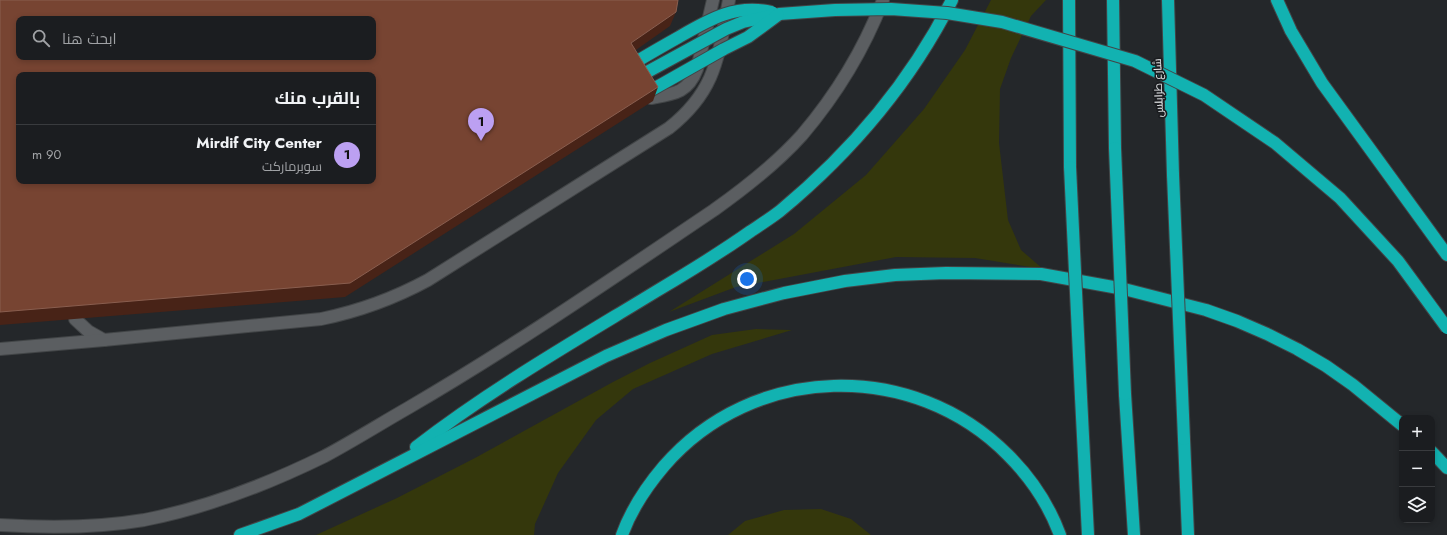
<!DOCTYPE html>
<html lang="ar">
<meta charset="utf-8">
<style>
:root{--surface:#1b1d20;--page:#242629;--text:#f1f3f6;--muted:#a0a2a5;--line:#393b3e;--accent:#bca0f2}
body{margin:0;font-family:Jost,Cairo,sans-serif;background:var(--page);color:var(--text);direction:rtl}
.controls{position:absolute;right:12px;bottom:12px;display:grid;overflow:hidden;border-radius:8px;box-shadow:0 2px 6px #0003}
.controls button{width:36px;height:36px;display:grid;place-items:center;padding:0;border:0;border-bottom:1px solid var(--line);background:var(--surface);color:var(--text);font:20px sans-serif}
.you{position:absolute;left:747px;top:279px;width:14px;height:14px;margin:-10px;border:3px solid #fff;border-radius:50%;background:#1a73e8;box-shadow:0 0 0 6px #1a73e833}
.badge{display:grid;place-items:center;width:26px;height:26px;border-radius:50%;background:var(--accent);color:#111;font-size:13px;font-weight:700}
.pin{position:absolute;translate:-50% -33px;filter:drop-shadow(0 1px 2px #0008)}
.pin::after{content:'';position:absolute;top:21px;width:14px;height:12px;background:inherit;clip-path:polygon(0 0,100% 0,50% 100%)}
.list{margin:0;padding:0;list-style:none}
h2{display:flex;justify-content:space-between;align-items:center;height:52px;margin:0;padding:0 16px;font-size:17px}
h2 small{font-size:13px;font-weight:400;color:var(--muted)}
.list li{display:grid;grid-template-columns:26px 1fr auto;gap:12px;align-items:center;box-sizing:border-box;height:60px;padding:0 16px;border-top:1px solid var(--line)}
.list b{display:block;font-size:15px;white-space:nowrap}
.list p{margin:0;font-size:13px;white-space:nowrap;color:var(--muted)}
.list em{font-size:13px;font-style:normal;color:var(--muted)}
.icon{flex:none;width:22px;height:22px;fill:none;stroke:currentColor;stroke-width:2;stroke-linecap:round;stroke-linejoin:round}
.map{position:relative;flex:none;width:1447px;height:535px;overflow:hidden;direction:ltr}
.search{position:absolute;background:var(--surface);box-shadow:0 2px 6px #0003;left:16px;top:16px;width:360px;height:44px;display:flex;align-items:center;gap:10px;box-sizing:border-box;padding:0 14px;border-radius:8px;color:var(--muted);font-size:15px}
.panel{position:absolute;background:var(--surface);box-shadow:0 2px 6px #0003;left:16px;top:72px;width:360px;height:112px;border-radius:8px;direction:rtl}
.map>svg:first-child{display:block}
.green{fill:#34370c}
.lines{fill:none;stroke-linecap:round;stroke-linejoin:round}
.lane-casing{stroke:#424547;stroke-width:14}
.street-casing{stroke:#424547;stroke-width:14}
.highway-casing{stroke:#424547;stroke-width:14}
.lane{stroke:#5b5e61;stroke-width:12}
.street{stroke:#5b5e61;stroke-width:12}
.highway{stroke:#12b2b1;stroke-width:12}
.highway-bridge-casing{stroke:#424547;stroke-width:14;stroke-linecap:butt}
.highway-bridge{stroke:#12b2b1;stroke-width:12}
.shaded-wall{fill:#482317}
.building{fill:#774432;stroke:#895e4f;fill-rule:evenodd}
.labels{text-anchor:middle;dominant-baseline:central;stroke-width:3.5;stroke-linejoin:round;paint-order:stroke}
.street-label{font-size:11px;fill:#eaecee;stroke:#1b1d20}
</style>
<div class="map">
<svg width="1447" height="535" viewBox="0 0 1447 535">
<rect width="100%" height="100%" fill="#24272a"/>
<!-- green -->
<g class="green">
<polygon points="991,0 1046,0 1031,16 1011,58 1000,89 999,143 1008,220 1021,250 1043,269 975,258 896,257 736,287 669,312 794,234 866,175 924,109 965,50"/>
<polygon points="756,329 792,330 712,354 633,389 596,420 558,473 535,524 534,535 316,535 397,498 475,458 613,382 650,363 712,335"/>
<polygon points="821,509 851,519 871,535 728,535 745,521 784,510"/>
</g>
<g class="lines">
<!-- lane casing -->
<g class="lane-casing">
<polyline id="lane" points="75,319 88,331 104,340"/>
</g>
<!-- street casing -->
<g class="street-casing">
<g id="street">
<path d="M651,98C674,94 688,93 697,69L713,0"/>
<path d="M0,349L104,340L321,319C360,311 393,299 428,280L669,128C717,90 718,56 729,0"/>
<path d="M0,525C48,528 97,528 144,520C206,508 268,484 325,456C353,441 380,424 408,408C513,347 613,278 714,210C745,188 776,164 802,135C836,95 864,49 883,0"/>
</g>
</g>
<!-- highway casing -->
<g class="highway-casing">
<g id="highway">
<polyline points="1069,0 1070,167"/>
<polyline points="1113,0 1115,148"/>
<polyline points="1168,0 1173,175"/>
<polyline points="1277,0 1291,31 1322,83 1447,255"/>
<polyline points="1125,394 1134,535"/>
<polyline points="1081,397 1088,535"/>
<polyline points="1184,439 1188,535"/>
<path d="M416,447C491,389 573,342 655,292C687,273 720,253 751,231C760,225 771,218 780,211C850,153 911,81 952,0"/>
<polyline points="1432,452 1447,468"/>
<polyline points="240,535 299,514 606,356 666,330 724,309 784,293 845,281 895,275 946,273 1041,274 1124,289 1206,310 1237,321 1267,334 1297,349 1326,366 1353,385 1402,425"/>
<path d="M622,535C631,510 647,486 664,466C753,363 913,359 1008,455C1030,477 1049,505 1060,535"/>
</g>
</g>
<!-- lane -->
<use href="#lane" class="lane"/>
<!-- street -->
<use href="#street" class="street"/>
<!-- highway -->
<use href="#highway" class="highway"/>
<!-- highway-bridge casing -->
<g class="highway-bridge-casing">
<g id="highway-bridge">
<path d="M631,65C647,55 663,46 679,37C710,19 735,4 772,12"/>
<polyline points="638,77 726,29 743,22 779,14 835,10 891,9 947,13 1002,22 1135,61 1204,95 1275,143 1340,198 1398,261 1447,328"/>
<polyline points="648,92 724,49 748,37 778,15"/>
<polyline points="1115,148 1125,394"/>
<polyline points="1070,167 1081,397"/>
<polyline points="1173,175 1184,439"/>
</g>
</g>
<!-- highway-bridge -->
<use href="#highway-bridge" class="highway-bridge"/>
</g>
<!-- shaded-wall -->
<g class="shaded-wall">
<polygon points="676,12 670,26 626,57 631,43"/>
<polygon points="658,87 653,101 345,297 0,325 0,312"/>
</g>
<!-- building -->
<path class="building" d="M0,0H678L676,12L631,43L658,87L350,283L0,312ZM19,19H373V57H19ZM19,75H373V181H19Z"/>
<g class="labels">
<!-- street labels -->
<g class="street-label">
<text transform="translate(1158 88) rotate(-92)">شارع طرابلس</text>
</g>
</g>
</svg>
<div class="controls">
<button>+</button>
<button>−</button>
<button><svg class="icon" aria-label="layers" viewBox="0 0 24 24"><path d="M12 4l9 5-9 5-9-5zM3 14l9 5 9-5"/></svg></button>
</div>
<div class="you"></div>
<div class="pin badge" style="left:481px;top:141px">1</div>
<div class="search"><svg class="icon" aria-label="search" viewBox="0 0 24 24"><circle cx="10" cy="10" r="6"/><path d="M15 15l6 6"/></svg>ابحث هنا</div>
<section class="panel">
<h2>بالقرب منك<small></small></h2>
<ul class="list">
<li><span class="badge">1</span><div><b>Mirdif City Center</b><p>سوبرماركت</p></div><em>90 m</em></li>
</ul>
</section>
</div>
